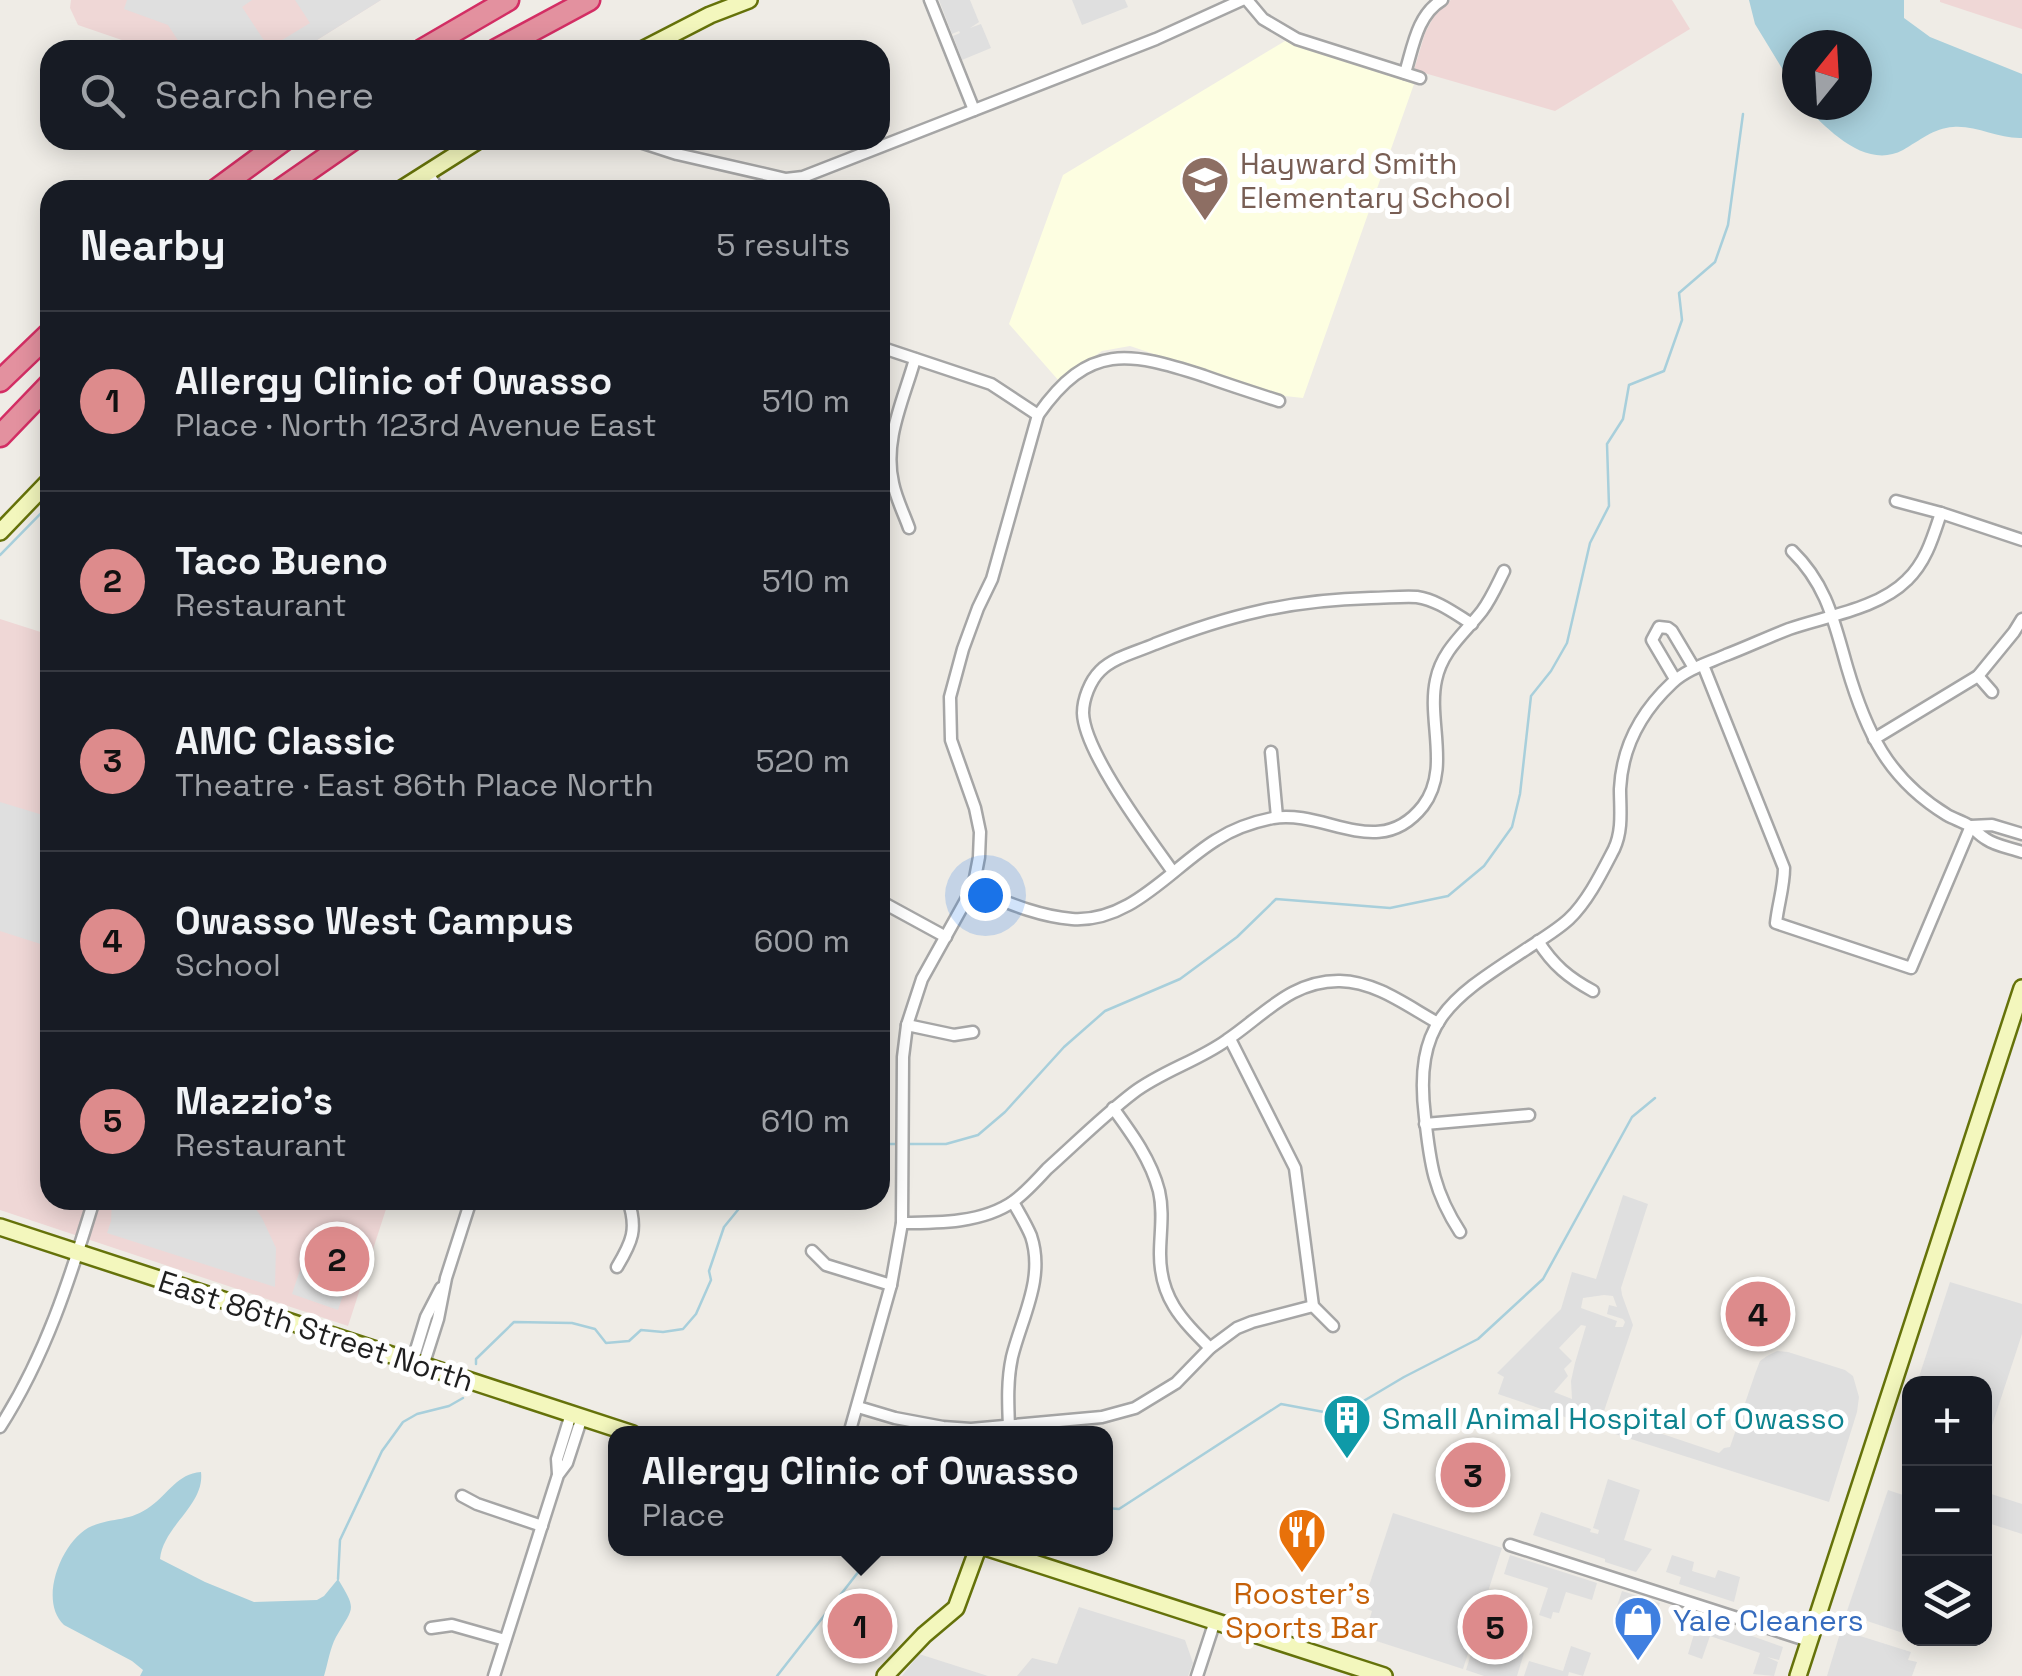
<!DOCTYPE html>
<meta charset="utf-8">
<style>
:root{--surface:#171b24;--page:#242831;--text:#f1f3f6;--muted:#9ea1a6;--line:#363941;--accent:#dd8b8c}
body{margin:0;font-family:"Space Grotesk",sans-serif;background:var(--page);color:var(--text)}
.controls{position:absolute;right:30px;bottom:30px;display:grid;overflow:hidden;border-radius:20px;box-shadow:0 5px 25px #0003}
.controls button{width:90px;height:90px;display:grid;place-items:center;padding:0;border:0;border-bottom:2px solid var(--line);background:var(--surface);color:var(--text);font:50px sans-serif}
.compass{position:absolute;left:1782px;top:30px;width:90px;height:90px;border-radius:50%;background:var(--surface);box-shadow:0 5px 25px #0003;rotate:18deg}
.you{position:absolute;left:985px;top:895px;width:35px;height:35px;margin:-25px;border:8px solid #fff;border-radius:50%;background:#1a73e8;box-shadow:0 0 0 15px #1a73e833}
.badge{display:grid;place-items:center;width:65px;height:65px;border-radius:50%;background:var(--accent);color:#111;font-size:32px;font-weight:700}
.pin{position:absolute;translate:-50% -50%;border:5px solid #fff;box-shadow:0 2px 10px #0006}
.popup{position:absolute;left:608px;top:1426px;width:505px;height:130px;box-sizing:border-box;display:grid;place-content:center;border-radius:20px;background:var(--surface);filter:drop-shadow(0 2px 8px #0005);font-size:32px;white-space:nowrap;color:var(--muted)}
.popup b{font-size:38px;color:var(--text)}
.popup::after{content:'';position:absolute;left:50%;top:100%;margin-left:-20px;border:20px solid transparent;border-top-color:var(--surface)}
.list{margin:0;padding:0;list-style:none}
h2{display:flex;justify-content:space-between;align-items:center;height:130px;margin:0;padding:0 40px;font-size:42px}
h2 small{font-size:32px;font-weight:400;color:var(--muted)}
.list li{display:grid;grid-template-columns:65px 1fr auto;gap:30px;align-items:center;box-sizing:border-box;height:180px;padding:0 40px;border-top:2px solid var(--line)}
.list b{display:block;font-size:38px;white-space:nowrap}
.list p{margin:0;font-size:32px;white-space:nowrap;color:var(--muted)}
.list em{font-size:32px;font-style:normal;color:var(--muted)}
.icon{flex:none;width:55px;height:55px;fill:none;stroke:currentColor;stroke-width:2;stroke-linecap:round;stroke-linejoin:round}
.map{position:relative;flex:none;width:2022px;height:1676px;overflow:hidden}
.search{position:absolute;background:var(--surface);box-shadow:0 5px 25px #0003;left:40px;top:40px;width:850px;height:110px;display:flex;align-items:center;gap:25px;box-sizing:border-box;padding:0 35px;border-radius:30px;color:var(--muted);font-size:38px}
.panel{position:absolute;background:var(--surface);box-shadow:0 5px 25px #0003;left:40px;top:180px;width:850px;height:1030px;border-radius:30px}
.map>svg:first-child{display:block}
.commercial{fill:#efd7d6}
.education{fill:#fdfee1}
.parking{fill:#dfdfdf;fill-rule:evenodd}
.water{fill:#a8cfdb}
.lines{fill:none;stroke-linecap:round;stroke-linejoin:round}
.stream{stroke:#a8cfdb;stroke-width:2.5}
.street-casing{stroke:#a6a6a6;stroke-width:15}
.secondary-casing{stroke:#65720a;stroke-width:20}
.highway-casing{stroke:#d32e64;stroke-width:25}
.street{stroke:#fff;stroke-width:10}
.secondary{stroke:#f3f7bd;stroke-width:15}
.highway{stroke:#e3919f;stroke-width:20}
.labels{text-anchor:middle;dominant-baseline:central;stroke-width:10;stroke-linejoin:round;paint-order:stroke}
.education-label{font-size:30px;fill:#785e54;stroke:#fff;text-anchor:start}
.street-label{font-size:30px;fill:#1f1f1f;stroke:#fff}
.culture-label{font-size:30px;fill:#0d838f;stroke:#fff;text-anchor:start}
.food-label{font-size:30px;fill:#c56008;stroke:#fff}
.shop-label{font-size:30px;fill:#366cbe;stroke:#fff;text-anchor:start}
</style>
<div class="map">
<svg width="2022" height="1676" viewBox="0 0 2022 1676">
<rect width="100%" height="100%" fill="#efece6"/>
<!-- commercial -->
<g class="commercial">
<polygon points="71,0 381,0 301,50 151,50 78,25 70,8"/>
<polygon points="1451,0 1672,0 1690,29 1555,111 1414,70 1425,33 1439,7"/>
<polygon points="1940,0 2022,0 2022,29 1940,2"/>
<polygon points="0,619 50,635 50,1200 389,1200 348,1326 0,1210"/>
</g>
<!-- education -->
<polygon class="education" points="1285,41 1414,84 1303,398 1276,395 1130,346 1102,351 1059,381 1009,324 1063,175"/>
<!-- parking -->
<g class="parking">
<polygon points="127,0 252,0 242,7 269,48 310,23 295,0 381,0 301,50 175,50 181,45 168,25 124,9"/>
<polygon points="939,0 970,0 979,22 970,28 981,24 991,48 962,60 953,36 960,33 959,31 952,34"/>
<polygon points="1072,0 1125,0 1128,7 1082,25"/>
<polygon points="0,802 46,816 50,820 50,947 0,931"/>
<path d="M1623,1195L1648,1204L1621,1288L1622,1295L1633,1325L1603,1414L1719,1453L1724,1448L1730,1447L1755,1374L1760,1361L1767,1356L1777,1351L1788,1352L1845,1370L1853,1376L1859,1397L1857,1412L1829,1502L1609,1432L1498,1394L1504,1377L1497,1373L1561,1309L1572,1272L1596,1279ZM1604,1295L1613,1296L1617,1307L1609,1305L1607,1314L1623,1319L1625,1322L1623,1327H1615L1617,1321L1581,1308L1583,1298ZM1581,1325L1586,1326L1575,1363L1571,1381L1572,1399L1554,1392L1568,1376L1564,1369L1572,1361L1559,1348Z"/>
<polygon points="112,1200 250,1200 262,1218 276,1248 275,1287 107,1233 111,1221"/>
<polygon points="302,1264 332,1274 330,1284 345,1289 338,1310 292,1294"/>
<polygon points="1950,1282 2022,1304 2022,1334 1985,1447 1984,1384 1917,1383"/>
<polygon points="1608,1479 1640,1490 1624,1540 1652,1549 1636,1572 1605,1562 1605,1559 1533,1535 1541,1512 1591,1529 1590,1532 1598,1534 1599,1530 1593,1528"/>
<polygon points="1888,1490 1909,1497 1909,1635 1846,1614"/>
<polygon points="1985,1492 2022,1504 2022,1534 1985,1522"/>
<polygon points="1393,1513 1502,1548 1463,1669 1364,1637 1372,1611 1362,1607"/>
<polygon points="1510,1555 1597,1583 1592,1600 1566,1592 1559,1613 1553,1612 1551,1619 1539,1615 1548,1588 1504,1574"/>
<polygon points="1672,1555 1694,1562 1692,1571 1715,1578 1718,1570 1740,1577 1734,1602 1679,1584 1681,1577 1666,1572"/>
<polygon points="1622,1591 1660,1603 1654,1621 1616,1609"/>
<polygon points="1079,1607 1185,1640 1193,1663 1188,1676 1017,1676 1032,1658 1057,1664"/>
<polygon points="1712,1617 1741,1632 1783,1647 1779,1660 1767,1657 1778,1662 1774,1676 1753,1674 1760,1653 1710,1636 1702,1659 1688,1654 1697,1624 1708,1627"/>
<polygon points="1841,1630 1911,1652 1908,1660 1917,1662 1912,1676 1827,1676"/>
<polygon points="1476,1638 1524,1653 1517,1676 1484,1676 1466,1670"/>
<polygon points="1571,1646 1591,1653 1583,1676 1569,1672 1568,1676 1524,1676 1529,1661 1563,1671"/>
<polygon points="919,1654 988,1676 902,1676"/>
</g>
<!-- water -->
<g class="water">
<path d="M1749,0H1904V18L1930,37L2022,74V138C1999,139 1976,125 1953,127C1934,128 1919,141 1903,150C1866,170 1828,130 1804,105H1857V45H1797V93L1755,24Z"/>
<path d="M201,1472C205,1505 163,1526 160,1559L205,1582L254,1602L317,1600L324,1596L338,1579C357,1611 354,1606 336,1637C330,1648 328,1663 324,1676H140L143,1670L132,1661L64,1625C37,1600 63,1538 92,1526C114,1517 130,1522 151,1506C169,1493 177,1474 201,1472Z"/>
</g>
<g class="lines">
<!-- stream -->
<g class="stream">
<polyline points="0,555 50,504"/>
<polyline points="880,1144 896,1144"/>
<polyline points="904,1144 946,1144 978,1135 1005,1112 1064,1047 1105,1011 1180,979 1237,937 1276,899 1390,908 1448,896 1484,866 1512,827 1520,794 1531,696 1551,671 1567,643 1590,543 1609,506 1607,444 1623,419 1629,385 1664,371 1682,320 1679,293 1715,262 1728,225 1743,114"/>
<polyline points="476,1364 476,1359 514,1322 572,1323 595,1329 606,1343 629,1341 641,1330 663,1332 683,1329 696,1314 711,1280 709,1271 724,1227 746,1200"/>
<polyline points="1105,1508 1119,1509 1281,1404 1340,1415 1404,1377 1478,1339 1543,1279 1632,1117 1655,1098"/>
<polyline points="338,1579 340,1540 382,1451 403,1422 417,1414 449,1406 463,1398"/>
<polyline points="777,1676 870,1557 874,1548"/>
</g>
<!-- street casing -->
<g class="street-casing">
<g id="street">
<polyline points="930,0 974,110"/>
<polyline points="1247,0 1263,19 1297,39 1420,78"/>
<path d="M1405,73C1413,47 1417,15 1442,0"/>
<polyline points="634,140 677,154 786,179 803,177 1156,39 1242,0"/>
<polyline points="427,172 439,190"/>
<polyline points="880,347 991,384 1038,415"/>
<polyline points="1896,501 1941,513 2022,540"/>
<path d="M909,528C904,514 896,498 893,483C883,440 904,399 915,359"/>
<path d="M1792,551C1827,585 1834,622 1847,667C1866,732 1888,779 1947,815C1954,819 1961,821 1968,825C1975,829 1979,835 1986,839C1996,846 2011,848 2022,852"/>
<path d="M1703,665L1784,868C1784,887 1778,904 1776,923L1911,968L1971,826"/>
<polyline points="1978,676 1992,692"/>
<polyline points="1675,679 1652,640 1659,627 1668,628 1672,631 1694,668"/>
<polyline points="1874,739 1978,676 2014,632 2022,619"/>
<polyline points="1271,752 1277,817"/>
<polyline points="1971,826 1992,825 2022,834"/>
<path d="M1173,872C1149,838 1084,752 1083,713C1083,699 1090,681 1100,671C1114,657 1137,652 1155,644C1229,615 1290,600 1371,598C1386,598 1402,596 1417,597C1437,600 1454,613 1472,624"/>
<path d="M971,888C1004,901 1036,916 1072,919C1131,923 1172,867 1216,840C1233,829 1253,822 1273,818C1326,809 1379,862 1423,806C1451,769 1427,721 1436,680C1442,650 1465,633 1482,611C1491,599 1497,585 1504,571"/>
<polyline points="880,901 946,937"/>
<path d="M1538,941C1553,965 1569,978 1593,991"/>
<polyline points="907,1025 954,1035 973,1032"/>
<polyline points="1230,1039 1295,1168 1313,1306 1333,1326"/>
<path d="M1113,1108C1132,1134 1151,1160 1159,1191C1164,1213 1160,1233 1160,1254C1160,1298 1181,1319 1210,1348"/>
<polyline points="1425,1124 1529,1115"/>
<path d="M902,1223C939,1223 983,1223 1014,1201C1026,1192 1037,1180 1047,1169C1076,1143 1103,1116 1133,1093C1162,1071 1198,1061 1227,1040C1264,1015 1292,980 1340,981C1377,982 1407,1006 1438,1023"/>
<path d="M1460,1232C1434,1192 1430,1164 1425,1117C1413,1020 1452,998 1525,950C1540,940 1556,931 1569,919C1588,901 1602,872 1614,849C1623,830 1620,809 1620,789C1622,746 1641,712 1672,683C1687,669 1708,663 1726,655C1747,647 1768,637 1789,629C1826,616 1878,609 1907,580C1926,562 1933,537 1941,513"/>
<polyline points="812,1251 826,1265 891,1285"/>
<path d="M617,1267C632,1242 638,1229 628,1200"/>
<polyline points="412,1363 426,1317 441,1288"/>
<polyline points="423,1366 438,1319 446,1278 471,1200"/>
<polyline points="858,1407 895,1418 943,1427 971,1429 1102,1417 1135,1408 1176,1383 1210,1348 1237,1328 1252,1322 1313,1306"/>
<path d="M0,1427C45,1357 70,1279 94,1200"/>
<path d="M1009,1427C1008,1403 1007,1380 1012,1357C1022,1317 1045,1278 1031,1236C1026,1224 1019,1213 1013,1202"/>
<path d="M849,1434L891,1285L902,1223L903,1057L907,1025L922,979L966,900L975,878L979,857L980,832L975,808L951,740L950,697L963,649L978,608L992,579L1038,415C1089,342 1129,352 1204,376C1229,385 1254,393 1279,401"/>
<polyline points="558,1474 557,1459 571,1414"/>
<polyline points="462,1496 477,1504 542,1526"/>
<polyline points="1510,1545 1809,1641"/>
<polyline points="431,1628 452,1625 505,1640"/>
<polyline points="494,1676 558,1475 567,1463 582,1417"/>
<polyline points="1197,1676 1215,1621"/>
</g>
</g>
<!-- secondary casing -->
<g class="secondary-casing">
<g id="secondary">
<polyline points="642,50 710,15 749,0"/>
<polyline points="400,190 479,140"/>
<polyline points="0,532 50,480"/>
<polyline points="0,1227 633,1434"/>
<polyline points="988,1548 1384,1676"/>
<polyline points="885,1676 924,1635 956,1608 978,1548"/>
<polyline points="1798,1676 2022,988"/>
</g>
</g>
<!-- highway casing -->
<g class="highway-casing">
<g id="highway">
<polyline points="422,50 508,0"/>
<polyline points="496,50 589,0"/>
<polyline points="216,190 284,140"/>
<polyline points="280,190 352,140"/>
<polyline points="0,381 50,333"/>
<polyline points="0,436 50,384"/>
</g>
</g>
<!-- street -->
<use href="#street" class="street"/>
<!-- secondary -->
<use href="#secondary" class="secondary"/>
<!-- highway -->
<use href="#highway" class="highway"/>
</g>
<!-- icons -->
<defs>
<g id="school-pin" transform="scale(2.5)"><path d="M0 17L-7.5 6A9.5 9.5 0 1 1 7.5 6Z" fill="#8d6e63" stroke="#fff"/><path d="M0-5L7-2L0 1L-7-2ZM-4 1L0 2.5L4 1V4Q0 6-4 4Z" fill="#fff"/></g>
<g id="building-pin" transform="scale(2.5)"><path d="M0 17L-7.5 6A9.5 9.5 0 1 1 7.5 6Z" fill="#0f9aa8" stroke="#fff"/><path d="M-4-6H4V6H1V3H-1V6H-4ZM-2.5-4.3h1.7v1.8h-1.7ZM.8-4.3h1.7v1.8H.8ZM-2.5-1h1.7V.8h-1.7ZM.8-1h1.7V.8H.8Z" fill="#fff"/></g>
<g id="restaurant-pin" transform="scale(2.5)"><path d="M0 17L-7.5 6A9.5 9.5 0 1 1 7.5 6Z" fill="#e8710a" stroke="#fff"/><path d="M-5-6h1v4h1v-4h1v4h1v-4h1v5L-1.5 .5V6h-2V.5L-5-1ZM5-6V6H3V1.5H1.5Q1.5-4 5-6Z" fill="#fff"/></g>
<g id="shop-pin" transform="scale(2.5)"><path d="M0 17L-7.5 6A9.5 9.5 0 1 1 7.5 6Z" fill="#3f7fe0" stroke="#fff"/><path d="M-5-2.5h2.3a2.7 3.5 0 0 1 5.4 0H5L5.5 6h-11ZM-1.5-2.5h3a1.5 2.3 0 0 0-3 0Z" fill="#fff"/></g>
</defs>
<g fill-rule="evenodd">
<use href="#school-pin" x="1205" y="180"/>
<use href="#building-pin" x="1347" y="1418"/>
<use href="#restaurant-pin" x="1302" y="1532"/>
<use href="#shop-pin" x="1638" y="1620"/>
</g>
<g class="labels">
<!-- education labels -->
<g class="education-label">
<text x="1240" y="163">Hayward Smith<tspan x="1240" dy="34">Elementary School</tspan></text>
</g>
<!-- street labels -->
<g class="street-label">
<text transform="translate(316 1331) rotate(18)">East 86th Street North</text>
</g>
<!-- culture labels -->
<g class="culture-label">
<text x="1382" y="1418">Small Animal Hospital of Owasso</text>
</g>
<!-- food labels -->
<g class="food-label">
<text x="1302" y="1593">Rooster's<tspan x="1302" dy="34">Sports Bar</tspan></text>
</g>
<!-- shop labels -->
<g class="shop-label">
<text x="1673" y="1620">Yale Cleaners</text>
</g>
</g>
</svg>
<div class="controls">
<button>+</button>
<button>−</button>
<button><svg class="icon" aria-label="layers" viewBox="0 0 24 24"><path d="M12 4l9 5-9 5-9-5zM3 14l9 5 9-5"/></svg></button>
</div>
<svg class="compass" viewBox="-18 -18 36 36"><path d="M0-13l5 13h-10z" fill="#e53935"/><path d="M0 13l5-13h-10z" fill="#9ea1a6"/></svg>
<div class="you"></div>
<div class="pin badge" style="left:860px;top:1626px">1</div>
<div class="popup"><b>Allergy Clinic of Owasso</b>Place</div>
<div class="pin badge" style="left:337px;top:1259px">2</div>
<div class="pin badge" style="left:1473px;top:1475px">3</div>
<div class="pin badge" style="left:1758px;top:1314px">4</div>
<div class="pin badge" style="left:1495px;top:1627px">5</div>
<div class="search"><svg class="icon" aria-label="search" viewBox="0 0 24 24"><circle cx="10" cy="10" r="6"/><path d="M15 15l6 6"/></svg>Search here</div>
<section class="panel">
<h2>Nearby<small>5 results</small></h2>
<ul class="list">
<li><span class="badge">1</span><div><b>Allergy Clinic of Owasso</b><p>Place · North 123rd Avenue East</p></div><em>510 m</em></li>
<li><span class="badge">2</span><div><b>Taco Bueno</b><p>Restaurant</p></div><em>510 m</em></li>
<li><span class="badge">3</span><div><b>AMC Classic</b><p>Theatre · East 86th Place North</p></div><em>520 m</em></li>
<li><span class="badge">4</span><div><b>Owasso West Campus</b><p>School</p></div><em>600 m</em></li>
<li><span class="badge">5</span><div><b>Mazzio's</b><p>Restaurant</p></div><em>610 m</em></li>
</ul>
</section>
</div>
